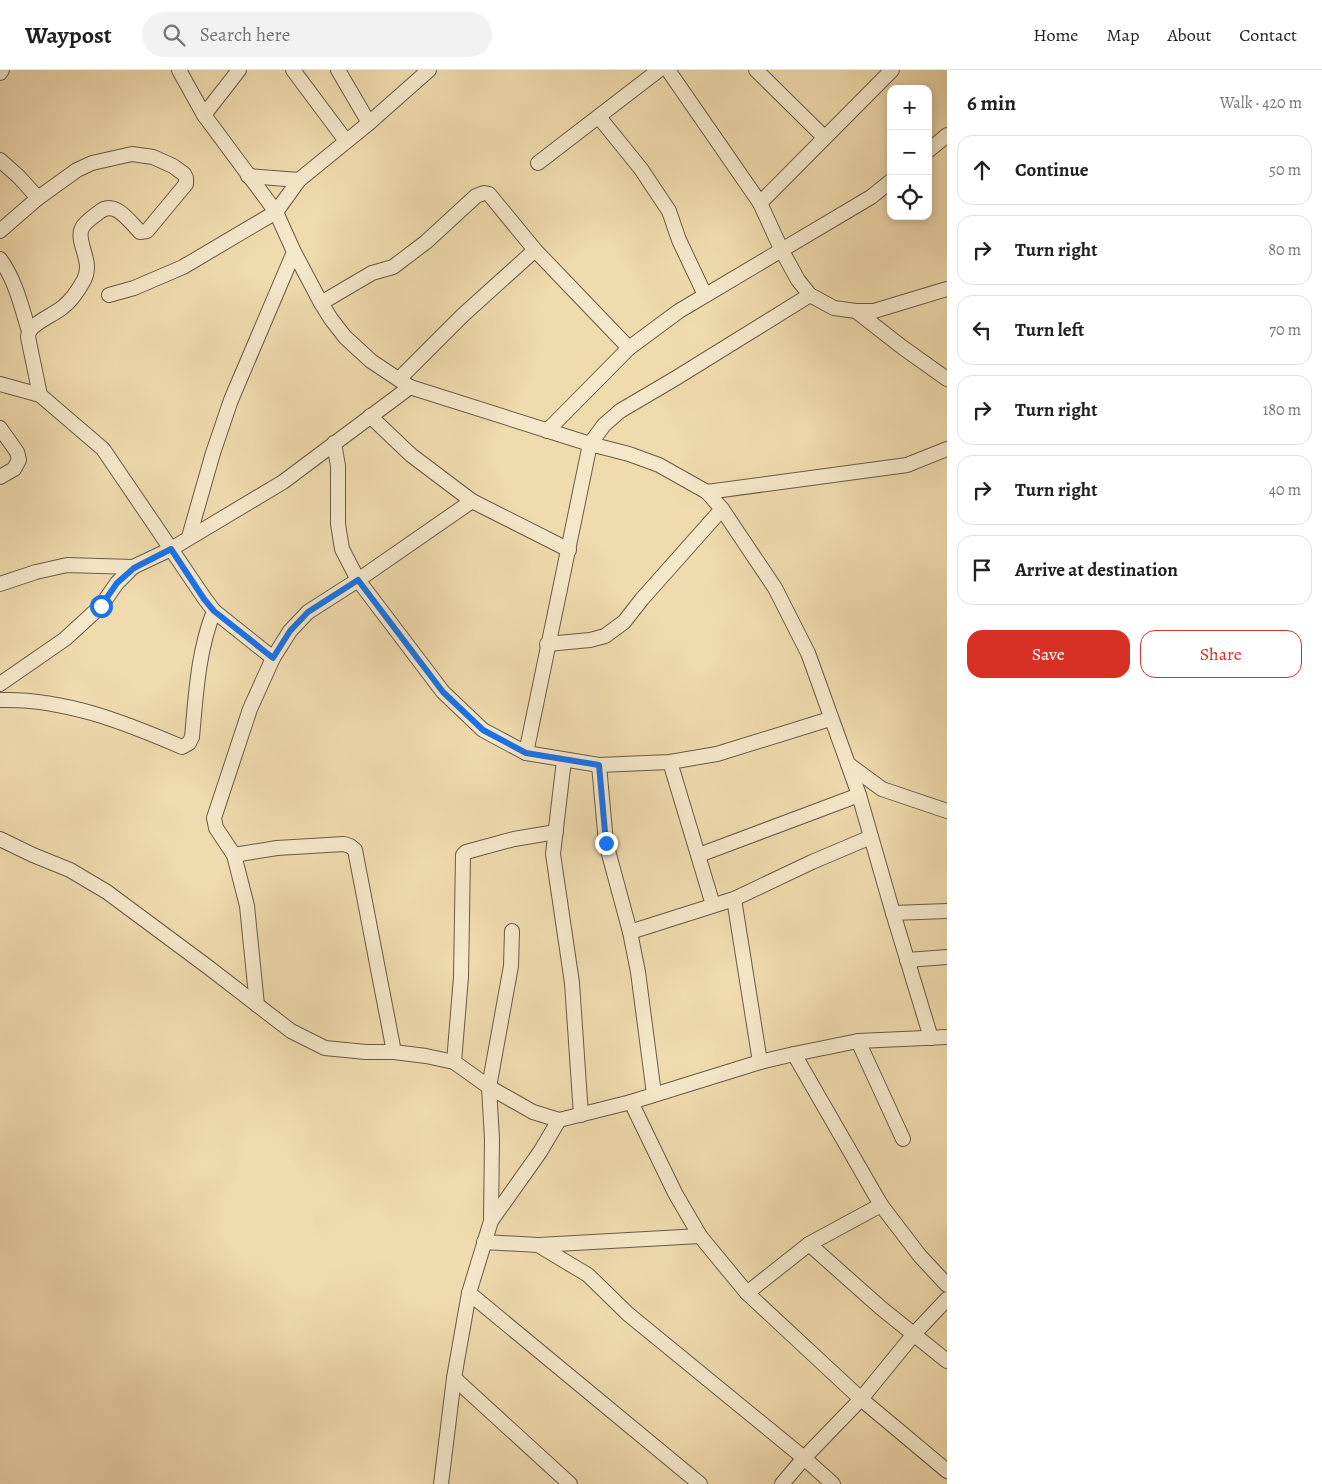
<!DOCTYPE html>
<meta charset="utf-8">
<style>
:root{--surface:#fff;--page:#f2f2f2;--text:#202124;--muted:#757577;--line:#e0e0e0;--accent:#d93025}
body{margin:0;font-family:Alegreya,serif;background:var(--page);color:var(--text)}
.controls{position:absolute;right:15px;top:15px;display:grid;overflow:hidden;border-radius:10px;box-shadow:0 2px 8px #0003}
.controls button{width:45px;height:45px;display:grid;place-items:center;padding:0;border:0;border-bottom:1px solid var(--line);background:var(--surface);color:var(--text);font:25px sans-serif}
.stop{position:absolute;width:15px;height:15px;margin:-11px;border:4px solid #1a73e8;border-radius:50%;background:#fff}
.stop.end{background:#1a73e8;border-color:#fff;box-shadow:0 1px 5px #0008}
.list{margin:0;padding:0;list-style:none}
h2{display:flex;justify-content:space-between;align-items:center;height:65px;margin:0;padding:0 20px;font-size:21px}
h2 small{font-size:16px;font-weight:400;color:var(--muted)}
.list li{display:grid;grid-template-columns:32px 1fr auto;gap:15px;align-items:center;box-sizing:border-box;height:70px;margin:0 10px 10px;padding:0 10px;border:1px solid var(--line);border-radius:15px}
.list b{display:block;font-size:19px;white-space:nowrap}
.list em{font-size:16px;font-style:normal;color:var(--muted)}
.actions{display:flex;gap:10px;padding:15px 20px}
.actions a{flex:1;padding:11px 0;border:1px solid var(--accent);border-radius:15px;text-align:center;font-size:18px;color:var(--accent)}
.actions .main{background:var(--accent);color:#fff}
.icon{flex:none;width:28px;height:28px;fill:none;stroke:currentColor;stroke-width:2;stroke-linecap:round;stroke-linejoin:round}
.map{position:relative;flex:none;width:947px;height:1414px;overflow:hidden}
header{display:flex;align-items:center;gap:30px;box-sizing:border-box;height:70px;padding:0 25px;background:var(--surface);border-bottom:1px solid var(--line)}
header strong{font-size:24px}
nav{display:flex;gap:28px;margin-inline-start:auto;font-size:18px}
.search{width:350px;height:45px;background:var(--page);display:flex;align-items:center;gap:12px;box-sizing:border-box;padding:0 18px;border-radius:28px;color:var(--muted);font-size:19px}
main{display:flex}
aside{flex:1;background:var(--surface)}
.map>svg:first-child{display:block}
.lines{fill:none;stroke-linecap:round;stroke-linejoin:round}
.minor-casing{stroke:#685b48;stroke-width:16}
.minor{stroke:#f5e8ca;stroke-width:14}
.route{stroke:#1a73e8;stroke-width:6}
</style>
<header>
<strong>Waypost</strong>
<div class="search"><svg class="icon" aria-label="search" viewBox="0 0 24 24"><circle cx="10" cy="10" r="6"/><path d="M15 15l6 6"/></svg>Search here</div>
<nav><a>Home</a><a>Map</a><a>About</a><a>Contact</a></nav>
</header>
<main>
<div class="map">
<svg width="947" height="1414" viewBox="0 0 947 1414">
<rect width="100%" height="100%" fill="#f0dbae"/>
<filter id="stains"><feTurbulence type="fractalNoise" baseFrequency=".004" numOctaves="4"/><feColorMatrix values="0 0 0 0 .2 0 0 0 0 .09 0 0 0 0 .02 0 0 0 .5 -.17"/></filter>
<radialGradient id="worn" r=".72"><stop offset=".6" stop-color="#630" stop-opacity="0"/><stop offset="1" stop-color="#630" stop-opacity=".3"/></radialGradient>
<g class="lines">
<!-- minor casing -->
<g class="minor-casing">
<g id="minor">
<polyline points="179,0 204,45 276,142 294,182 321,233 331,249 345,267 371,291 410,317 590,374 629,384 659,395 707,422 722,439 775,518 808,583 848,694 882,719 947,741"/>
<polyline points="293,0 346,71"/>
<polyline points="338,0 369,53"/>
<polyline points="668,0 760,133 782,181 798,210 810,225 834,238 856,241 874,241 947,219"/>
<polyline points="756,0 824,67"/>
<polyline points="0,3 2,0"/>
<polyline points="204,45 239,0"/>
<polyline points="599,47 641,99 669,141 679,170 705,225"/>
<polyline points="928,81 947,65"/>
<polyline points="0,90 19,107 38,128"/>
<polyline points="538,93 659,0"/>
<polyline points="248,106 299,110"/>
<polyline points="760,133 892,0"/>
<path d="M0,161L38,128L77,100L92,93L132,84L153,87L173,96L184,104L186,108V114L147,161L140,162C129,151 114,128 98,143C93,147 85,152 82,158C75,172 94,191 84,210C79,219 71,231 63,237C52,246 38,250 29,261"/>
<path d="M0,189C16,211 21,236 29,261L28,267L40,325"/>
<polyline points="109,225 134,218 183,197 276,142 299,110 369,53 429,0"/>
<polyline points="321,233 372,203 393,197 426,172 476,126 484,123 489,124 535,180 629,278"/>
<polyline points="856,241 902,277 947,309"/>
<polyline points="399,309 463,245 535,180"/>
<polyline points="0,314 40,325 103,379 171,479 283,412 410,317"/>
<polyline points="370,346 411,385 472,431 569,480"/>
<polyline points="0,358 17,382 19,390 14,399 0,407"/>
<polyline points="547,361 629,278 679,241 871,127 891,111"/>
<polyline points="334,373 338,396 338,454 342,479 358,510 443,622 483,660 526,683 599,695 670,692 717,684 830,649"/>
<polyline points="707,422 907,395 947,379"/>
<polyline points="189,467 213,383 231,330 294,182"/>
<polyline points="0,514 36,502 67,495 133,497"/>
<polyline points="547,574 590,570 605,566 624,552 642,529 722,439"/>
<polyline points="0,614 65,569 101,536 117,513 133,497 171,479 205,529 214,541 273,588"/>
<path d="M0,630C63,628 124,652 182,677L189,673L192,667C196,624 198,581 214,541"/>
<polyline points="526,683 590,374 604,355 620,341 676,308 810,225"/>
<polyline points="564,690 553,784 572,913 581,1045"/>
<polyline points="670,692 713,835"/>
<polyline points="848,694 859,725 893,843 931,968"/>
<polyline points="599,695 606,773 630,862 638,902 654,1024"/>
<polyline points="0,769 33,785 70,800 107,822 208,897 291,961 325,978 366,982 394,982 426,986 454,992 489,1017 533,1042 559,1050 631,1032 760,992 794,984 858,971 947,967"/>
<polyline points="234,785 277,778 344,774 350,776 355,780 394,982"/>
<polyline points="699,785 859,725"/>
<polyline points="734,829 760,992"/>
<polyline points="893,843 947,841"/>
<polyline points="630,862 734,829 812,792 871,767"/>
<polyline points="907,890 947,887"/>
<polyline points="257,935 247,836 234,785 216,758 214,748 250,639 273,588 290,561 308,542 358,510 472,431"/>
<polyline points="858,971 903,1069"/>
<polyline points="794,984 881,1135 920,1186 947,1215"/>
<polyline points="454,992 461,907 463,785 466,782 514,769 556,762"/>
<polyline points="631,1032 675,1123 700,1166 747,1223 861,1329 947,1401"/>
<polyline points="491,1150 492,1069 489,1017 511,896 512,861"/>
<polyline points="484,1172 538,1175 588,1205 628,1244 804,1388 833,1414"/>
<polyline points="809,1174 881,1238 947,1291"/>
<polyline points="539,1175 700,1166"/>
<polyline points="469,1223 700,1414"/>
<polyline points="747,1223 809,1174 881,1135"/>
<polyline points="454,1308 570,1414"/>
<polyline points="441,1414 454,1308 469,1223 491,1151 540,1082 559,1050"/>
<polyline points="782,1414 804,1388 861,1329 914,1264 947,1229"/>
</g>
</g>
<!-- minor -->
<use href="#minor" class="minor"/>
</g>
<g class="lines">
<!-- route -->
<polyline class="route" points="101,536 117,513 134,498 171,479 204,529 214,541 273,588 290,561 308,542 358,510 443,622 483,660 526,683 599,695 606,773"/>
</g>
<rect width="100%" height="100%" filter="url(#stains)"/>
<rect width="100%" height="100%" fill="url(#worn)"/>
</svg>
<div class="controls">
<button>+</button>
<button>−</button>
<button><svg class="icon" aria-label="locate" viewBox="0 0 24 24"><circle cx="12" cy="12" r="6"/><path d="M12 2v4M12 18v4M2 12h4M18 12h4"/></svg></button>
</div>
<div class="stop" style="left:101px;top:536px"></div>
<div class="stop end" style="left:606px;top:773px"></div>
</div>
<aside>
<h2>6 min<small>Walk · 420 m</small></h2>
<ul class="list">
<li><svg class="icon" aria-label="ahead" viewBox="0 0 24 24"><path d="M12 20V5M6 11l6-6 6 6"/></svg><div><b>Continue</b></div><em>50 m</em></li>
<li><svg class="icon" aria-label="right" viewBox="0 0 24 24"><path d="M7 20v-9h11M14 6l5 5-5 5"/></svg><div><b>Turn right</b></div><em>80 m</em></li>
<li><svg class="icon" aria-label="left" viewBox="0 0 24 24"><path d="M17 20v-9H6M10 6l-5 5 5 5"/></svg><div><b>Turn left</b></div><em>70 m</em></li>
<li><svg class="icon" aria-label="right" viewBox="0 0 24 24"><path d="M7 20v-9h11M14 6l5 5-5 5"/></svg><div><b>Turn right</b></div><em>180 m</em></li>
<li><svg class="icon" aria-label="right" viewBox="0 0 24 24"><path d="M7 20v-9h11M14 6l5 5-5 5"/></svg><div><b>Turn right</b></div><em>40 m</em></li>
<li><svg class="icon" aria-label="arrive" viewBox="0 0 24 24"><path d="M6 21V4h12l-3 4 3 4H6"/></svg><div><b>Arrive at destination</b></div></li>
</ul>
<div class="actions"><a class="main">Save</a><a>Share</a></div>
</aside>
</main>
